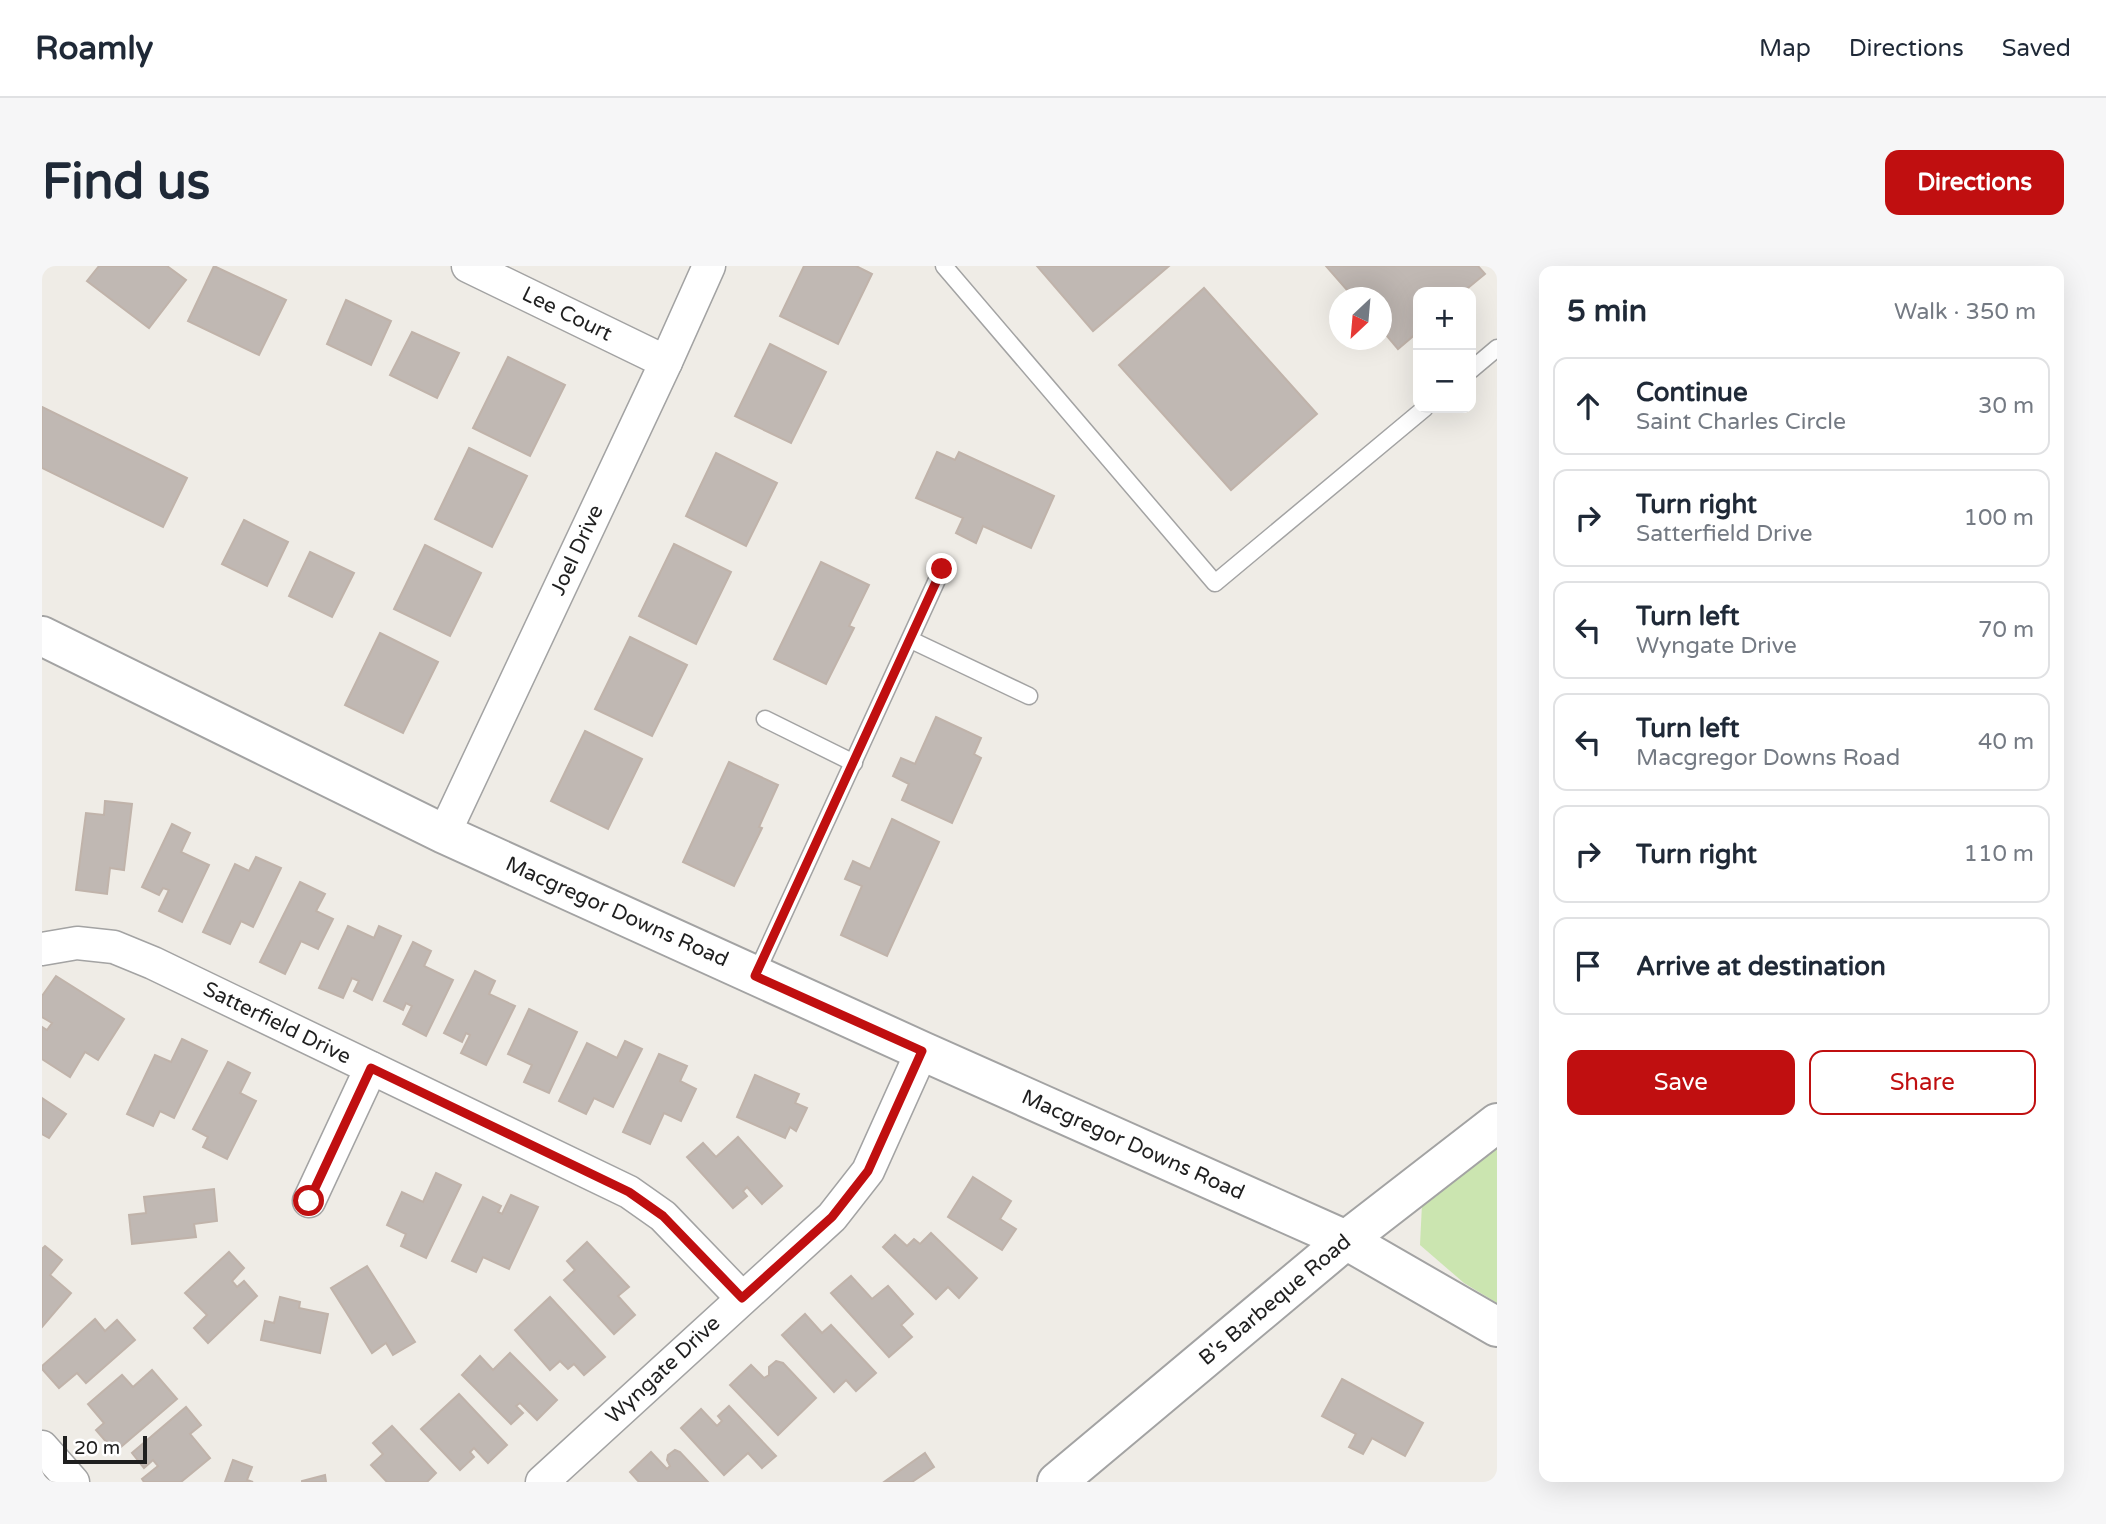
<!DOCTYPE html>
<meta charset="utf-8">
<style>
:root{--surface:#fff;--page:#f6f6f7;--text:#1f2937;--muted:#747a83;--line:#e0e1e3;--accent:#c00f10}
body{margin:0;font-family:"Varela Round",sans-serif;background:var(--page);color:var(--text)}
.controls{position:absolute;right:21px;top:21px;display:grid;overflow:hidden;border-radius:14px;box-shadow:0 7px 28px #0002}
.controls button{width:63px;height:63px;display:grid;place-items:center;padding:0;border:0;border-bottom:2px solid var(--line);background:var(--surface);color:var(--text);font:35px sans-serif}
.compass{position:absolute;left:1287px;top:21px;width:63px;height:63px;border-radius:50%;background:var(--surface);box-shadow:0 7px 28px #0002;rotate:206deg}
.scale{position:absolute;left:21px;bottom:18px;width:84px;box-sizing:border-box;padding-left:7px;border:4px solid #1f1f1f;border-top:0;font-size:19px;line-height:24px;white-space:nowrap;color:#1f1f1f;-webkit-text-stroke:5px #fff;paint-order:stroke}
.stop{position:absolute;width:21px;height:21px;margin:-16px;border:5px solid #c00f10;border-radius:50%;background:#fff}
.stop.end{background:#c00f10;border-color:#fff;box-shadow:0 2px 7px #0008}
.list{margin:0;padding:0;list-style:none}
h2{display:flex;justify-content:space-between;align-items:center;height:91px;margin:0;padding:0 28px;font-size:30px}
h2 small{font-size:23px;font-weight:400;color:var(--muted)}
.list li{display:grid;grid-template-columns:46px 1fr auto;gap:21px;align-items:center;box-sizing:border-box;height:98px;margin:0 14px 14px;padding:0 14px;border:2px solid var(--line);border-radius:14px}
.list b{display:block;font-size:26px;white-space:nowrap}
.list p{margin:0;font-size:23px;white-space:nowrap;color:var(--muted)}
.list em{font-size:23px;font-style:normal;color:var(--muted)}
.actions{display:flex;gap:14px;padding:21px 28px}
.actions a{flex:1;padding:16px 0;border:2px solid var(--accent);border-radius:14px;text-align:center;font-size:24px;color:var(--accent)}
.actions .main{background:var(--accent);color:#fff}
.icon{flex:none;width:38px;height:38px;fill:none;stroke:currentColor;stroke-width:2;stroke-linecap:round;stroke-linejoin:round}
.map{position:relative;flex:none;width:1455px;height:1216px;overflow:hidden;border-radius:14px}
header{display:flex;align-items:center;gap:42px;box-sizing:border-box;height:98px;padding:0 35px;background:var(--surface);border-bottom:2px solid var(--line)}
header strong{font-size:33px}
nav{display:flex;gap:38px;margin-inline-start:auto;font-size:24px}
.intro{display:flex;align-items:center;justify-content:space-between;box-sizing:border-box;height:168px;padding:0 42px}
h1{margin:0;font-size:49px}
.button{padding:18px 32px;border-radius:14px;background:var(--accent);color:#fff;font-size:24px;font-weight:700}
main{display:flex;gap:42px;padding:0 42px}
aside{flex:1;background:var(--surface);border-radius:14px;box-shadow:0 7px 28px #0002}
.map>svg:first-child{display:block}
.grass{fill:#cbe5b0}
.building{fill:#c0b8b3;stroke:#c0b3aa;stroke-width:2}
.lines{fill:none;stroke-linecap:round;stroke-linejoin:round}
.service-casing{stroke:#a3a3a3;stroke-width:19}
.minor-casing{stroke:#a3a3a3;stroke-width:35}
.tertiary-casing{stroke:#a3a3a3;stroke-width:42}
.service{stroke:#fff;stroke-width:16}
.minor{stroke:#fff;stroke-width:32}
.tertiary{stroke:#fff;stroke-width:38}
.route{stroke:#c00f10;stroke-width:9}
.labels{text-anchor:middle;dominant-baseline:central;stroke-width:5;stroke-linejoin:round;paint-order:stroke}
.street-label{font-size:21px;fill:#1f1f1f;stroke:#fff}
</style>
<header>
<strong>Roamly</strong>
<nav><a>Map</a><a>Directions</a><a>Saved</a></nav>
</header>
<div class="intro"><h1>Find us</h1><a class="button">Directions</a></div>
<main>
<div class="map">
<svg width="1455" height="1216" viewBox="0 0 1455 1216">
<rect width="100%" height="100%" fill="#efece6"/>
<!-- grass -->
<polygon class="grass" points="1455,876 1455,1037 1422,1017 1378,979 1380,938"/>
<!-- building -->
<g class="building">
<polygon points="57,0 125,0 144,14 107,62 45,15"/>
<polygon points="172,0 244,34 217,89 146,55"/>
<polygon points="762,0 814,0 830,8 796,78 738,50"/>
<polygon points="995,0 1127,0 1051,65"/>
<polygon points="1284,0 1436,0 1443,8 1421,26 1376,26 1376,66 1356,83 1339,63 1339,32 1312,32"/>
<polygon points="1162,22 1275,148 1189,224 1077,99"/>
<polygon points="304,34 349,55 329,99 285,78"/>
<polygon points="370,66 417,87 395,132 348,109"/>
<polygon points="728,78 784,106 749,177 693,150"/>
<polygon points="466,91 523,119 488,190 431,162"/>
<polygon points="0,141 145,212 121,261 0,202"/>
<polygon points="427,182 485,210 450,281 393,253"/>
<polygon points="895,186 913,194 917,186 1012,230 989,282 941,260 934,277 914,267 921,252 874,232"/>
<polygon points="674,187 735,217 704,280 644,250"/>
<polygon points="202,254 246,276 225,320 180,298"/>
<polygon points="632,278 689,306 654,378 597,350"/>
<polygon points="383,279 439,307 408,370 352,343"/>
<polygon points="268,286 312,307 290,351 247,330"/>
<polygon points="779,296 827,319 807,360 812,362 784,418 732,393"/>
<polygon points="338,367 396,396 361,467 303,439"/>
<polygon points="588,371 645,399 610,470 553,443"/>
<polygon points="894,451 939,472 932,488 939,492 910,557 860,534 867,518 851,510 859,492 873,498"/>
<polygon points="543,465 600,493 566,563 509,535"/>
<polygon points="687,496 736,519 717,561 720,562 692,620 641,596"/>
<polygon points="63,535 90,538 82,604 68,602 65,628 34,624 44,547 62,549"/>
<polygon points="850,553 897,576 845,690 799,669 820,620 803,613 811,595 828,603"/>
<polygon points="130,558 148,567 139,586 167,599 140,656 117,645 127,624 121,622 117,629 100,621"/>
<polygon points="214,591 239,602 211,661 199,655 188,678 161,666 193,598 207,605"/>
<polygon points="258,616 283,628 274,645 291,653 276,683 259,675 243,708 218,696"/>
<polygon points="306,660 332,672 337,660 359,670 330,734 312,725 317,715 310,712 301,732 277,722"/>
<polygon points="371,676 389,685 382,700 411,714 384,770 361,758 370,740 364,737 361,744 342,735"/>
<polygon points="433,705 453,715 447,728 473,740 444,799 419,787 428,769 424,767 420,776 402,767"/>
<polygon points="14,710 82,753 56,794 43,786 28,811 0,793 0,761 5,764 10,757 0,751 0,730"/>
<polygon points="487,743 535,766 507,827 482,816 490,799 466,788"/>
<polygon points="140,773 165,785 132,852 118,845 111,860 85,848 113,789 129,796"/>
<polygon points="583,775 600,783 571,841 552,832 544,848 517,835 545,777 575,792"/>
<polygon points="617,788 645,800 638,815 654,823 639,855 622,847 608,878 581,866"/>
<polygon points="186,796 208,807 198,827 214,835 185,893 161,881 166,871 151,863"/>
<polygon points="713,809 757,828 753,837 765,842 754,865 748,861 743,872 695,851"/>
<polygon points="0,832 24,848 7,872 0,868"/>
<polygon points="696,871 740,920 720,938 705,921 701,925 705,930 691,942 645,891 661,877 674,891"/>
<polygon points="394,907 419,919 384,992 359,980 364,968 345,959 360,926 381,936"/>
<polygon points="931,911 969,935 958,953 974,963 960,984 906,951"/>
<polygon points="172,923 175,955 152,958 154,971 90,978 87,949 104,947 102,931"/>
<polygon points="469,929 496,941 467,1003 441,991 434,1006 410,995 441,931 459,940 456,946 460,948"/>
<polygon points="889,967 935,1012 917,1032 906,1021 894,1033 841,981 853,969 865,980 872,973 878,978"/>
<polygon points="545,976 587,1021 576,1030 593,1049 572,1068 522,1014 533,1004 525,995"/>
<polygon points="3,980 20,994 8,1009 29,1027 0,1061 0,983"/>
<polygon points="187,986 202,1002 190,1015 195,1021 202,1015 215,1030 166,1077 152,1062 165,1049 143,1027"/>
<polygon points="325,1000 373,1076 351,1089 344,1077 330,1087 289,1022"/>
<polygon points="809,1010 830,1033 846,1020 871,1048 859,1059 870,1071 847,1091 789,1027"/>
<polygon points="238,1031 258,1036 257,1042 286,1048 278,1087 219,1074 223,1055 232,1057"/>
<polygon points="508,1031 563,1091 542,1109 532,1098 526,1103 518,1095 508,1104 473,1064"/>
<polygon points="763,1048 780,1067 789,1059 834,1107 814,1125 804,1114 792,1126 740,1069"/>
<polygon points="53,1053 63,1065 75,1054 93,1074 44,1117 35,1107 17,1122 0,1103 0,1100"/>
<polygon points="468,1087 515,1134 495,1154 478,1137 474,1140 481,1147 469,1158 420,1109 438,1090 451,1104"/>
<polygon points="734,1095 741,1097 774,1132 736,1169 688,1119 709,1099 722,1112 727,1109 727,1101"/>
<polygon points="110,1104 135,1133 73,1186 54,1164 62,1157 46,1138 80,1109 91,1121"/>
<polygon points="1300,1113 1381,1157 1363,1190 1330,1172 1321,1188 1307,1181 1314,1168 1280,1150"/>
<polygon points="417,1128 465,1179 446,1197 432,1182 428,1186 432,1191 418,1204 379,1163"/>
<polygon points="687,1140 734,1190 720,1202 706,1187 682,1209 639,1162 659,1143 675,1160 680,1155 676,1150"/>
<polygon points="144,1141 159,1159 148,1168 168,1192 139,1216 102,1216 100,1213 116,1200 111,1194 102,1202 90,1187"/>
<polygon points="350,1160 394,1207 385,1216 345,1216 329,1199 341,1188 331,1177"/>
<polygon points="633,1184 638,1186 666,1216 597,1216 588,1206 609,1186 625,1203 628,1200 625,1194 626,1189"/>
<polygon points="883,1187 892,1201 870,1216 842,1216"/>
<polygon points="191,1194 210,1201 205,1214 211,1216 183,1216"/>
<polygon points="283,1209 284,1216 260,1216 260,1215"/>
</g>
<g class="lines">
<!-- service casing -->
<g class="service-casing">
<g id="service">
<polyline points="902,0 1173,317 1383,142"/>
<polyline points="1429,104 1455,82"/>
<polyline points="869,374 987,430"/>
<polyline points="723,453 812,497"/>
<polyline points="713,710 900,303"/>
</g>
</g>
<!-- minor casing -->
<g class="minor-casing">
<g id="minor">
<polyline points="426,0 624,96"/>
<polyline points="402,568 624,96 667,0"/>
<polyline points="0,683 35,677 72,681 111,697 587,926 621,950 700,1032"/>
<polyline points="267,935 329,802"/>
<polyline points="0,1181 31,1216"/>
<polyline points="500,1216 790,951 826,905 880,785"/>
</g>
</g>
<!-- tertiary casing -->
<g class="tertiary-casing">
<g id="tertiary">
<polyline points="0,370 402,568 880,785 1304,974 1455,1061"/>
<polyline points="1015,1216 1304,974 1455,857"/>
</g>
</g>
<!-- service -->
<use href="#service" class="service"/>
<!-- minor -->
<use href="#minor" class="minor"/>
<!-- tertiary -->
<use href="#tertiary" class="tertiary"/>
</g>
<g class="lines">
<!-- route -->
<polyline class="route" points="267,935 329,802 587,926 621,950 700,1032 790,951 826,905 880,785 713,710 900,303"/>
</g>
<g class="labels">
<!-- street labels -->
<g class="street-label">
<text transform="translate(525 48) rotate(26)">Lee Court</text>
<text transform="translate(535 284) rotate(-65)">Joel Drive</text>
<text transform="translate(575 646) rotate(24)">Macgregor Downs Road</text>
<text transform="translate(235 757) rotate(26)">Satterfield Drive</text>
<text transform="translate(1091 879) rotate(24)">Macgregor Downs Road</text>
<text transform="translate(1233 1034) rotate(-40)">B's Barbeque Road</text>
<text transform="translate(621 1104) rotate(-43)">Wyngate Drive</text>
</g>
</g>
</svg>
<div class="controls">
<button>+</button>
<button>−</button>
</div>
<svg class="compass" viewBox="-18 -18 36 36"><path d="M0-13l5 13h-10z" fill="#e53935"/><path d="M0 13l5-13h-10z" fill="#747a83"/></svg>
<div class="scale">20 m</div>
<div class="stop" style="left:267px;top:935px"></div>
<div class="stop end" style="left:900px;top:303px"></div>
</div>
<aside>
<h2>5 min<small>Walk · 350 m</small></h2>
<ul class="list">
<li><svg class="icon" aria-label="ahead" viewBox="0 0 24 24"><path d="M12 20V5M6 11l6-6 6 6"/></svg><div><b>Continue</b><p>Saint Charles Circle</p></div><em>30 m</em></li>
<li><svg class="icon" aria-label="right" viewBox="0 0 24 24"><path d="M7 20v-9h11M14 6l5 5-5 5"/></svg><div><b>Turn right</b><p>Satterfield Drive</p></div><em>100 m</em></li>
<li><svg class="icon" aria-label="left" viewBox="0 0 24 24"><path d="M17 20v-9H6M10 6l-5 5 5 5"/></svg><div><b>Turn left</b><p>Wyngate Drive</p></div><em>70 m</em></li>
<li><svg class="icon" aria-label="left" viewBox="0 0 24 24"><path d="M17 20v-9H6M10 6l-5 5 5 5"/></svg><div><b>Turn left</b><p>Macgregor Downs Road</p></div><em>40 m</em></li>
<li><svg class="icon" aria-label="right" viewBox="0 0 24 24"><path d="M7 20v-9h11M14 6l5 5-5 5"/></svg><div><b>Turn right</b></div><em>110 m</em></li>
<li><svg class="icon" aria-label="arrive" viewBox="0 0 24 24"><path d="M6 21V4h12l-3 4 3 4H6"/></svg><div><b>Arrive at destination</b></div></li>
</ul>
<div class="actions"><a class="main">Save</a><a>Share</a></div>
</aside>
</main>
